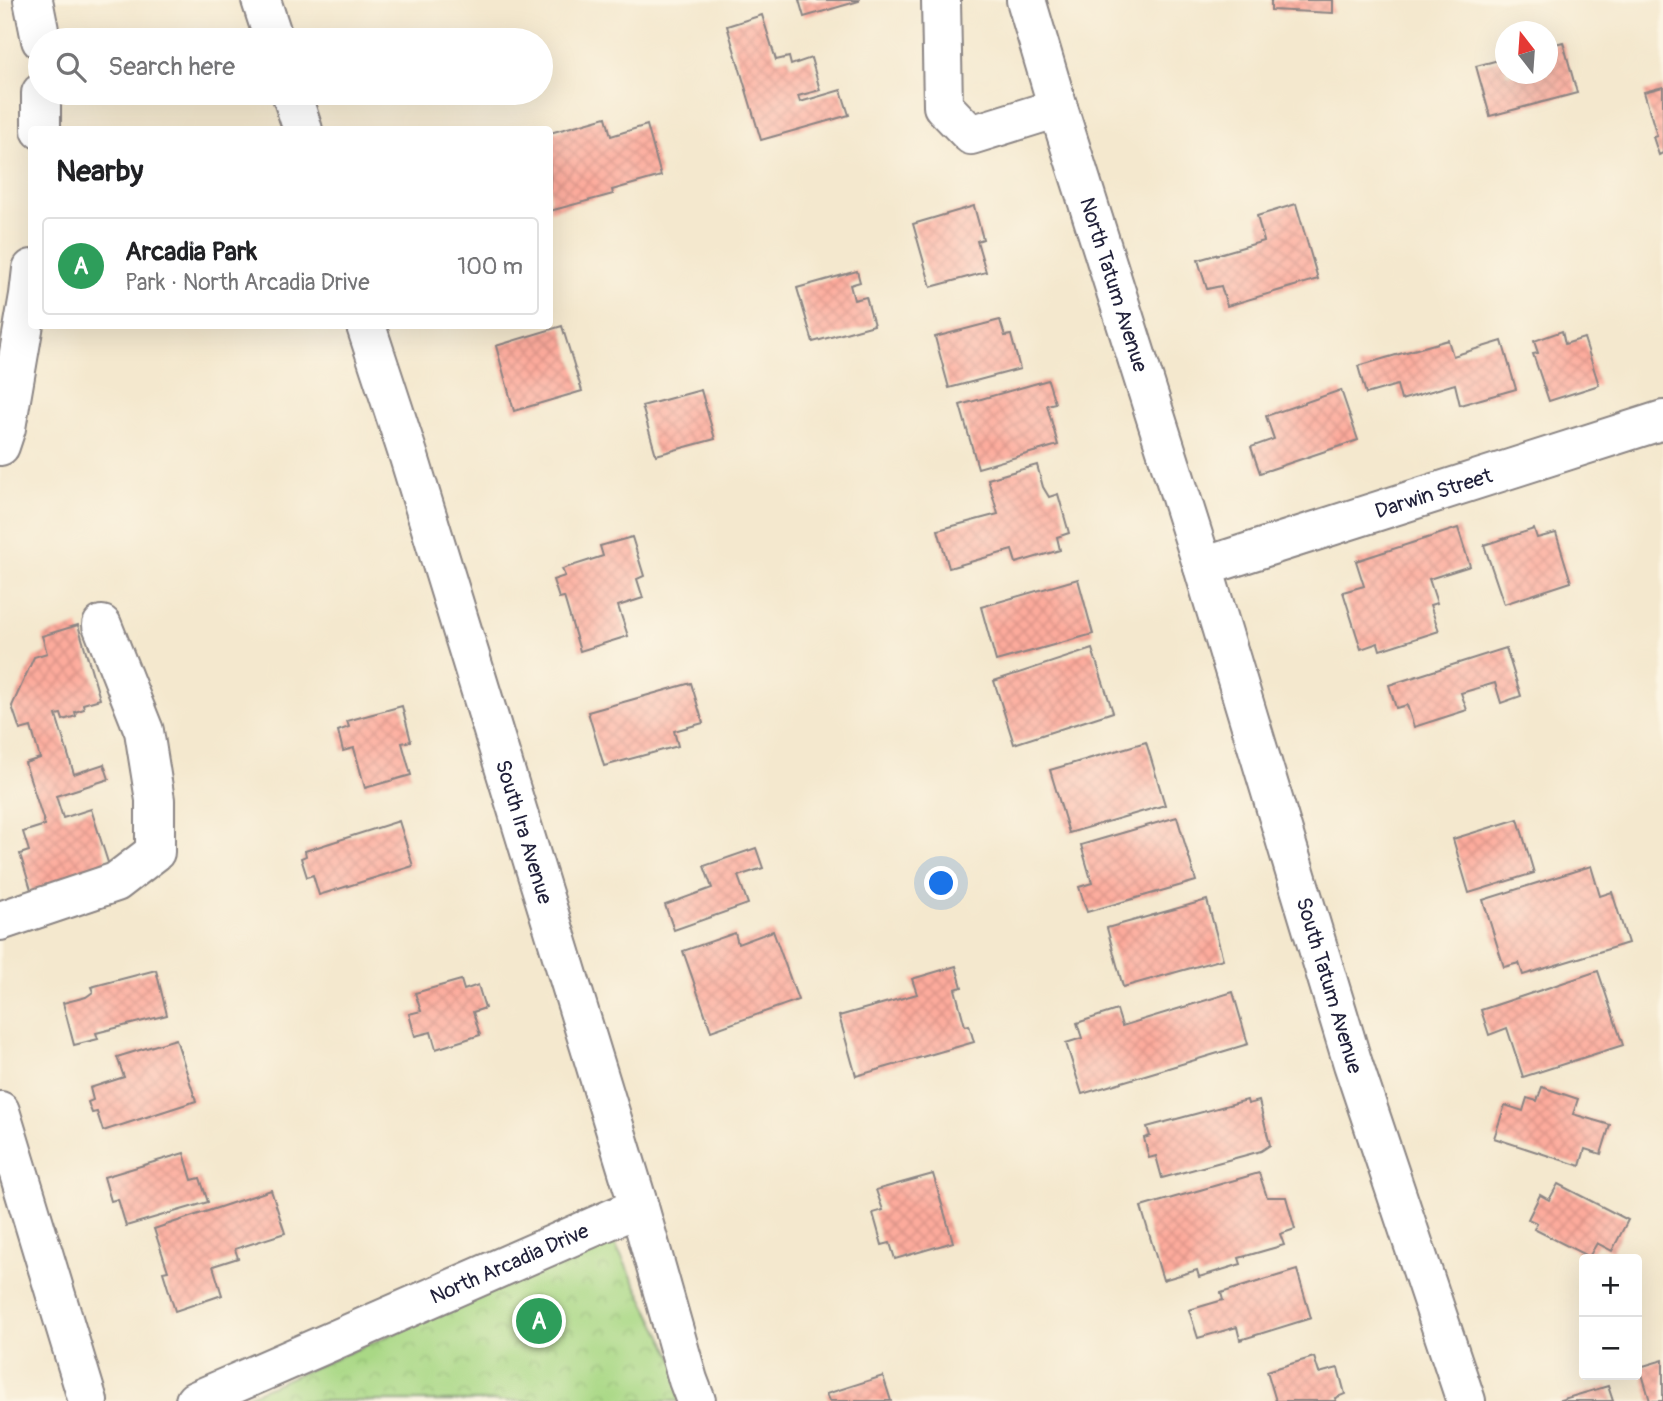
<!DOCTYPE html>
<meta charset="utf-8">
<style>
:root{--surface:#fff;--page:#f2f2f2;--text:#202124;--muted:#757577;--line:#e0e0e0;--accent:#d1495b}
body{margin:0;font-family:Pangolin,sans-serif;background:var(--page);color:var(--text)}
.controls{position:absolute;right:21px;bottom:21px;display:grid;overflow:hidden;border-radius:7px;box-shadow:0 7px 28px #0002}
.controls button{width:63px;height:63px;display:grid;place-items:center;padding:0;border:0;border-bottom:2px solid var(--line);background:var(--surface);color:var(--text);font:35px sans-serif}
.compass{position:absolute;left:1495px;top:21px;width:63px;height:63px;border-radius:50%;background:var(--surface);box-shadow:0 7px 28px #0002;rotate:343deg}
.you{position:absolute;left:942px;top:884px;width:24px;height:24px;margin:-18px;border:5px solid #fff;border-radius:50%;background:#1a73e8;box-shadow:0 0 0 10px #1a73e833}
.badge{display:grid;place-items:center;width:46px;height:46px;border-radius:50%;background:var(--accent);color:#fff;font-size:23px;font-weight:700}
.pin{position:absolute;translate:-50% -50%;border:4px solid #fff;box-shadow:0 2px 7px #0006}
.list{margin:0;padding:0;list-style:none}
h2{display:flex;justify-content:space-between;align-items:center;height:91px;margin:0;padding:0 28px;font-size:30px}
h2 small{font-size:23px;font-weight:400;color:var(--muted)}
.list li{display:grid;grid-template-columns:46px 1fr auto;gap:21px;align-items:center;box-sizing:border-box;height:98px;margin:0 14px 14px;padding:0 14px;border:2px solid var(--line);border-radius:7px}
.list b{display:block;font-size:26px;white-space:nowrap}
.list p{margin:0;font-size:23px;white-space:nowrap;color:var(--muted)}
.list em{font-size:23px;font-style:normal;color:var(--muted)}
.icon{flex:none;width:38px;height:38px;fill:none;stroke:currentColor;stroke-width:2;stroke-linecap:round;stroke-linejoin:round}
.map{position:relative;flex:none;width:1663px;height:1401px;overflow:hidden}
.search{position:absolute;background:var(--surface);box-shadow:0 7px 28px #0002;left:28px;top:28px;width:525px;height:77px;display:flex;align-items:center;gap:18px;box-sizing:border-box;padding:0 24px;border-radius:38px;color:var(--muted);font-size:26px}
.panel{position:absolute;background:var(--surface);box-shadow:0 7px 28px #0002;left:28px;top:126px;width:525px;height:203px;border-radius:7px}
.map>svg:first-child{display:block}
.park{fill:url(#park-crowns);stroke:#667d60;stroke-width:2}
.building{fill:url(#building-cross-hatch)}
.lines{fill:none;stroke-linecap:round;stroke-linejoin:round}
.minor-casing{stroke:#8b8584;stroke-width:42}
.major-casing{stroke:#8b8584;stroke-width:42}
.minor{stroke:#fff;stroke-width:38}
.major{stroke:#fff;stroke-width:38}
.labels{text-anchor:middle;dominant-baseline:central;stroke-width:7;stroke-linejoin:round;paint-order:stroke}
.street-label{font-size:21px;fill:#22223b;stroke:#fcf5e5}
</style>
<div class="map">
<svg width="1663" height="1401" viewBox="0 0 1663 1401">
<defs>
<pattern id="park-crowns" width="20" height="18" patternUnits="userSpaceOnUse" patternTransform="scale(1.75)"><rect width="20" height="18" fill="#a9d885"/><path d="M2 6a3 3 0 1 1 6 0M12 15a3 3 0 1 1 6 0" fill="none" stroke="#91b974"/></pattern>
<pattern id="building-cross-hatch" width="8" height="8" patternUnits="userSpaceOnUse" patternTransform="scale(1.75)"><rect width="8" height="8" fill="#fdab9c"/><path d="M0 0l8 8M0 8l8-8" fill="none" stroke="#d99387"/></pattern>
</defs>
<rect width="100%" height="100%" fill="#fcf5e5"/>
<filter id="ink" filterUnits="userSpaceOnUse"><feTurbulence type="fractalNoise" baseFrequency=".0143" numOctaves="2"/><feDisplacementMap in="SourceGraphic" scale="14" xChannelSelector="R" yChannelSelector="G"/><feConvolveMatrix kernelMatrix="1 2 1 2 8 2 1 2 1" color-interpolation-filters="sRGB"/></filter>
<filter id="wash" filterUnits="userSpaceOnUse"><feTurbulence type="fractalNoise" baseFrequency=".00686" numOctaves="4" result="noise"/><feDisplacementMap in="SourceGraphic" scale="28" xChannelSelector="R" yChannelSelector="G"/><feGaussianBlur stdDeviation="1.57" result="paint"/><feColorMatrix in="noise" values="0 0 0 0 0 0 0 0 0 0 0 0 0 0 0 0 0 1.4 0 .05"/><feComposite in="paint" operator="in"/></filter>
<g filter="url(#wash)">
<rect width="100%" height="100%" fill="#f4e8ce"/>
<!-- park -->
<polygon class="park" points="613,1240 695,1401 235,1401"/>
<g id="blocks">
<!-- building -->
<g class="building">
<polygon points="799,0 859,0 859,1 804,17"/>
<polygon points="1271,0 1333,0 1333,13 1271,10"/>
<polygon points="762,15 776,60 789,57 791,65 811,58 820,90 798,96 800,102 841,90 849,115 761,140 727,26"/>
<polygon points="1563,42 1577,93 1490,116 1476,66 1506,58 1506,74 1548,74 1548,46"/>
<polygon points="1663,87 1663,153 1659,155 1653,137 1657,136 1644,92"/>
<polygon points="606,117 611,136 647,125 661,176 612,190 613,194 550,211 550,133"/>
<polygon points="1296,204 1318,279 1227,306 1221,286 1207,289 1198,260 1264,241 1257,216"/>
<polygon points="974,206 983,239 977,241 986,272 931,287 913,224"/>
<polygon points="857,271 860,282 850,285 854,300 866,297 874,325 813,342 797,288"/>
<polygon points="1000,320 1005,336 1011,335 1020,369 949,388 935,337"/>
<polygon points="562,326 582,391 514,411 496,346"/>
<polygon points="1562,331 1565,344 1584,338 1599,385 1549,401 1533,354 1538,353 1534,341"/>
<polygon points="1448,340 1453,356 1502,341 1516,389 1460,405 1455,384 1401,400 1397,385 1366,394 1358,366"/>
<polygon points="1048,380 1055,403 1047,405 1058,445 978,468 960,405"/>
<polygon points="701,390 715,439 656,455 642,406"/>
<polygon points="1341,390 1358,440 1260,473 1251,447 1274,439 1266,416"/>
<polygon points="1037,465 1043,487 1049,497 1058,494 1069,533 1057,537 1060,550 1016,563 1012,550 949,568 938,530 998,514 988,479"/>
<polygon points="1458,528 1470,566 1429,579 1437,603 1430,605 1439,631 1380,650 1378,643 1361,649 1343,592 1364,586 1356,561"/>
<polygon points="1534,529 1537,538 1556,533 1571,582 1504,604 1484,545"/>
<polygon points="632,537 644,576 637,579 643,598 618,606 628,636 580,651 564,597 559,598 553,580 565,576 562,569 603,556 600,546"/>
<polygon points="1078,579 1093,634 996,661 981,607"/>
<polygon points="78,625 100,699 83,704 84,709 75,712 76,716 63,720 61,714 56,715 74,774 104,764 109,779 56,796 63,818 91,809 111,872 33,896 20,854 29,851 23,832 45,825 25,763 40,758 31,727 20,730 12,706 34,657 47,653 42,636"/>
<polygon points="1506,648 1521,696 1501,703 1495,683 1461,693 1467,710 1414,727 1407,705 1396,708 1389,685"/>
<polygon points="1092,649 1113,712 1014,744 994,681"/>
<polygon points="691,683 703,723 674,731 678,746 604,766 588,712"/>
<polygon points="402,706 411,741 402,743 411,775 365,788 354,748 343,751 338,731 349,727 347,721"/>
<polygon points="1146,742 1165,805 1069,833 1050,770"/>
<polygon points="1177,817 1196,881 1087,912 1079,887 1092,883 1081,845"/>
<polygon points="1518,819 1534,873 1469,893 1453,839"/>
<polygon points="399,821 413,866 319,895 313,875 307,877 301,858 306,856 305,851"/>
<polygon points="756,848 763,868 738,876 748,904 674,930 665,905 712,888 704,866"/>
<polygon points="1591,866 1600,896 1612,892 1628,943 1523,975 1519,963 1504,967 1483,900"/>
<polygon points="1207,900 1223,959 1123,987 1107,928"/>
<polygon points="773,931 798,1000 711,1031 683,951 735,933 738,944"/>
<polygon points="956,966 962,987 955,989 965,1026 969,1025 974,1042 856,1076 839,1016 917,994 912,979"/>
<polygon points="156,970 167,1015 96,1033 98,1039 74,1045 63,1003 86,997 93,992 91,987"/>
<polygon points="1598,971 1623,1045 1523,1077 1507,1028 1489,1035 1481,1010"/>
<polygon points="461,980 464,990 478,985 485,1008 473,1012 480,1035 436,1049 431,1032 415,1036 409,1014 421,1011 415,993"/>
<polygon points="1233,992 1248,1044 1082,1094 1066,1043 1082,1038 1077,1023 1117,1010 1122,1026"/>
<polygon points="176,1039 196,1101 103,1131 97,1112 92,1113 88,1102 93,1100 90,1088 124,1077 117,1057"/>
<polygon points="1542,1087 1578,1099 1573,1114 1610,1125 1601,1154 1585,1149 1580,1166 1494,1138 1505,1105 1523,1111 1527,1098 1537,1101"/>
<polygon points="1247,1100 1248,1104 1259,1101 1270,1145 1261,1151 1162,1178 1156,1156 1149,1158 1144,1138 1150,1136 1147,1127"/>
<polygon points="184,1153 192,1180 200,1178 208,1202 126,1226 118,1199 111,1201 104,1177"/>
<polygon points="1259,1173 1267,1197 1286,1197 1295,1229 1280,1234 1284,1245 1239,1258 1241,1264 1199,1277 1197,1270 1163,1280 1141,1207"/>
<polygon points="933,1174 953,1242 895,1259 890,1243 882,1245 873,1213 883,1210 876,1190"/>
<polygon points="1558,1184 1628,1220 1612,1251 1597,1243 1589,1257 1534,1229 1537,1223 1528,1219 1540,1195 1549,1200"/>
<polygon points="271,1190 285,1233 235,1249 238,1258 213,1266 222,1295 175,1311 163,1272 168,1271 154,1229"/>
<polygon points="1297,1270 1311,1318 1240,1340 1237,1327 1198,1338 1189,1310 1223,1300 1221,1293"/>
<polygon points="1314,1357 1319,1373 1338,1368 1345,1394 1335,1398 1336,1401 1276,1401 1267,1371"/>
<polygon points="1663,1360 1663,1401 1650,1401 1640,1367"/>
<polygon points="883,1376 891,1401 829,1401 826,1394"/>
<polygon points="1608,1386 1613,1401 1560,1401 1560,1400"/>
</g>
</g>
</g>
<g filter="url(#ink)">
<use href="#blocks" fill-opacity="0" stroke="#8b8584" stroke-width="2"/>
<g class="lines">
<!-- minor casing -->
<g class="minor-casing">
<g id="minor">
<polyline points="261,0 274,40"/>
<polyline points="941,0 943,106 971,135 1058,108"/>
<path id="s1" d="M1026,0L1058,108L1203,567L1353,1064L1466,1401"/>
<polyline points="291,93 303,130"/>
<path id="s2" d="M366,326L409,457L639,1207L688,1380L696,1401"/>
<path id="s3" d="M1203,567L1663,420"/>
<polyline points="0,921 116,882 155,852 155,800 144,731 102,625"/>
<polyline points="0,1111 88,1401"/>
<path id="s4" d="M195,1401L639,1207"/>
</g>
</g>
<!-- major casing -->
<g class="major-casing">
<g id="major">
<polyline points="33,0 41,40"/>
<polyline points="41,93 41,130"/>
<polyline points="0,446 6,428 29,295 32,269"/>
</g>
</g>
<!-- minor -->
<use href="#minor" class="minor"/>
<!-- major -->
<use href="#major" class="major"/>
</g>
</g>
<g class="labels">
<!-- street labels -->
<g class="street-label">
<text stroke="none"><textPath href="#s1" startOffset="298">North Tatum Avenue</textPath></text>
<text stroke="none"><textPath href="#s3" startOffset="242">Darwin Street</textPath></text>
<text stroke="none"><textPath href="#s2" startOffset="530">South Ira Avenue</textPath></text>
<text stroke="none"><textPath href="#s1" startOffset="1031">South Tatum Avenue</textPath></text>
<text stroke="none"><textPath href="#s4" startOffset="343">North Arcadia Drive</textPath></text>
</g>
</g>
</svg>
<div class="controls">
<button>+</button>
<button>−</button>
</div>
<svg class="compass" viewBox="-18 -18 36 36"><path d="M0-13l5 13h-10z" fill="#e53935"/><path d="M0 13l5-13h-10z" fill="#757577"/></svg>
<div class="you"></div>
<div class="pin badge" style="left:539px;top:1321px;background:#2e9e5b">A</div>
<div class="search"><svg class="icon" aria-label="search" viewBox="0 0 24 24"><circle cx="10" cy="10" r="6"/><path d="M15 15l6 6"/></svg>Search here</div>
<section class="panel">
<h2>Nearby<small></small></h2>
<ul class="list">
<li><span class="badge" style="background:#2e9e5b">A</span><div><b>Arcadia Park</b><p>Park · North Arcadia Drive</p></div><em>100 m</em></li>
</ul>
</section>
</div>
